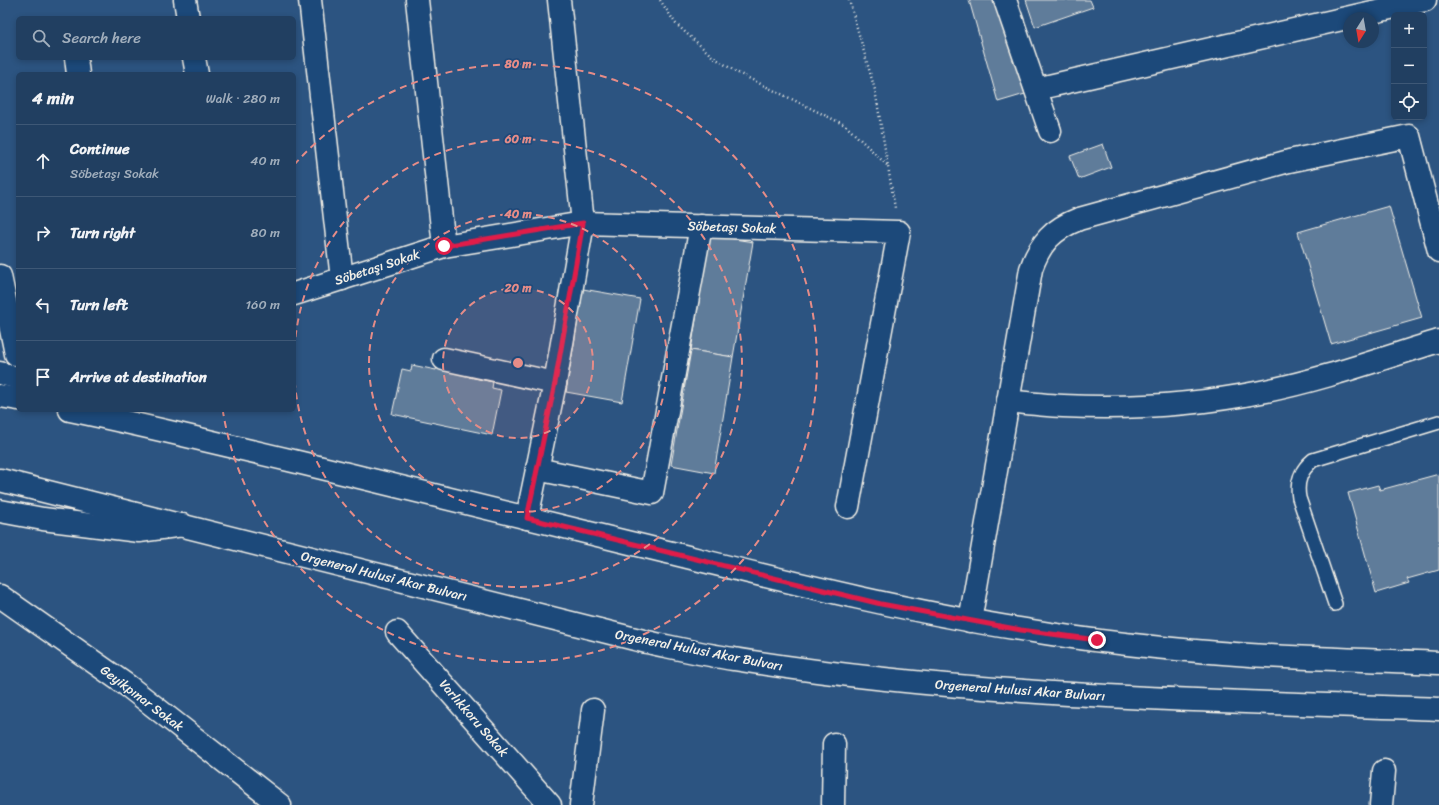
<!DOCTYPE html>
<meta charset="utf-8">
<style>
:root{--surface:#213f61;--page:#294667;--text:#f1f3f6;--muted:#a2afbd;--line:#3e5876}
body{margin:0;font-family:Sriracha,sans-serif;background:var(--page);color:var(--text)}
.controls{position:absolute;right:12px;top:12px;display:grid;overflow:hidden;border-radius:6px;box-shadow:0 2px 6px #0003}
.controls button{width:36px;height:36px;display:grid;place-items:center;padding:0;border:0;border-bottom:1px solid var(--line);background:var(--surface);color:var(--text);font:20px sans-serif}
.compass{position:absolute;left:1343px;top:12px;width:36px;height:36px;border-radius:50%;background:var(--surface);box-shadow:0 2px 6px #0003;rotate:191deg}
.stop{position:absolute;width:12px;height:12px;margin:-9px;border:3px solid #e11d48;border-radius:50%;background:#fff}
.stop.end{background:#e11d48;border-color:#fff;box-shadow:0 1px 4px #0008}
.list{margin:0;padding:0;list-style:none}
h2{display:flex;justify-content:space-between;align-items:center;height:52px;margin:0;padding:0 16px;font-size:17px}
h2 small{font-size:13px;font-weight:400;color:var(--muted)}
.list li{display:grid;grid-template-columns:26px 1fr auto;gap:12px;align-items:center;box-sizing:border-box;height:72px;padding:0 16px;border-top:1px solid var(--line)}
.list b{display:block;font-size:15px;white-space:nowrap}
.list p{margin:0;font-size:13px;white-space:nowrap;color:var(--muted)}
.list em{font-size:13px;font-style:normal;color:var(--muted)}
.icon{flex:none;width:22px;height:22px;fill:none;stroke:currentColor;stroke-width:2;stroke-linecap:round;stroke-linejoin:round}
.map{position:relative;flex:none;width:1439px;height:805px;overflow:hidden}
.search{position:absolute;background:var(--surface);box-shadow:0 2px 6px #0003;left:16px;top:16px;width:280px;height:44px;display:flex;align-items:center;gap:10px;box-sizing:border-box;padding:0 14px;border-radius:6px;color:var(--muted);font-size:15px}
.panel{position:absolute;background:var(--surface);box-shadow:0 2px 6px #0003;left:16px;top:72px;width:280px;height:340px;border-radius:6px}
.map>svg:first-child{display:block}
.building{fill:#5e7b9a;stroke:#f4f1e8}
.lines{fill:none;stroke-linecap:round;stroke-linejoin:round}
.service-casing{stroke:#f4f1e8;stroke-width:16}
.minor-casing{stroke:#f4f1e8;stroke-width:25}
.tertiary-casing{stroke:#f4f1e8;stroke-width:25}
.primary-casing{stroke:#f4f1e8;stroke-width:25}
.path{stroke:#f4f1e8;stroke-width:2.5;stroke-dasharray:1 3;stroke-linecap:butt}
.service{stroke:#1f4a7a;stroke-width:13}
.minor{stroke:#1f4a7a;stroke-width:22}
.tertiary{stroke:#1f4a7a;stroke-width:22}
.primary{stroke:#1f4a7a;stroke-width:22}
.route{stroke:#e11d48;stroke-width:5}
.ring{fill:none;stroke:#e58c88;stroke-width:2;stroke-dasharray:7 5}
.labels{text-anchor:middle;dominant-baseline:central;stroke-width:3.5;stroke-linejoin:round;paint-order:stroke}
.street-label{font-size:13px;fill:#f4f1e8;stroke:#1f4a7a}
.centre{fill:#e58c88;stroke:#1f4a7a;stroke-width:2}
.ring-label{font-size:12px;text-anchor:middle;font-weight:bold;fill:#e58c88;stroke:#1f4a7a;stroke-width:3.5;stroke-linejoin:round;paint-order:stroke}
</style>
<div class="map">
<svg width="1439" height="805" viewBox="0 0 1439 805">
<rect width="100%" height="100%" fill="#2c5481"/>
<filter id="ink" filterUnits="userSpaceOnUse"><feTurbulence type="fractalNoise" baseFrequency=".025" numOctaves="2"/><feDisplacementMap in="SourceGraphic" scale="8" xChannelSelector="R" yChannelSelector="G"/><feConvolveMatrix kernelMatrix="1 2 1 2 8 2 1 2 1" color-interpolation-filters="sRGB"/></filter>
<g filter="url(#ink)">
<!-- building -->
<g class="building">
<polygon points="969,0 999,0 1025,94 998,102"/>
<polygon points="1026,0 1090,0 1093,7 1035,27"/>
<polygon points="1103,144 1111,167 1079,179 1070,156"/>
<polygon points="1389,206 1422,318 1331,344 1298,232"/>
<polygon points="710,235 753,242 733,357 691,350"/>
<polygon points="583,289 640,299 622,402 566,392"/>
<polygon points="691,350 733,357 714,473 671,465"/>
<polygon points="438,363 471,369 469,377 493,382 492,388 501,390 492,435 392,414 402,369 411,371 412,365 436,370"/>
<polygon points="1439,474 1439,570 1407,579 1409,583 1376,593 1348,493 1378,485 1380,490"/>
</g>
<g class="lines">
<!-- service casing -->
<g class="service-casing">
<path id="service" d="M1335,604L1299,498C1296,481 1301,470 1313,460L1439,422"/>
</g>
<!-- minor casing -->
<g class="minor-casing">
<g id="minor">
<polyline points="185,0 188,18"/>
<polyline points="310,0 342,279"/>
<polyline points="417,0 444,246"/>
<polyline points="1005,0 1050,131"/>
<polyline points="76,58 78,74"/>
<polyline points="194,58 197,74"/>
<polyline points="1036,89 1425,0"/>
<polyline points="0,276 16,354 18,353"/>
<polyline points="294,294 444,246 583,223 899,232 848,507"/>
<polyline points="444,359 555,383"/>
<path d="M1008,401C1026,403 1044,405 1063,406C1129,409 1196,405 1261,392C1322,380 1380,359 1439,341"/>
<polyline points="537,469 652,493 701,226"/>
<polyline points="527,518 555,383 583,223 559,0"/>
<polyline points="0,596 128,686 280,805"/>
<path d="M970,621L1031,269C1040,243 1053,229 1079,219L1289,161L1409,136L1439,251"/>
<polyline points="397,632 550,805"/>
<polyline points="581,805 593,710"/>
<polyline points="833,805 834,744"/>
<polyline points="1381,805 1384,771"/>
</g>
</g>
<!-- tertiary casing -->
<g class="tertiary-casing">
<g id="tertiary">
<polyline points="0,373 18,378"/>
<polyline points="0,511 43,519 139,531 183,525"/>
</g>
</g>
<!-- primary casing -->
<g class="primary-casing">
<g id="primary">
<polyline points="0,396 18,399"/>
<path d="M70,410C143,425 216,443 289,460C414,490 539,521 663,551C782,580 900,610 1020,629C1096,642 1173,650 1250,655C1313,659 1376,660 1439,663"/>
<path d="M0,480L647,642C676,648 705,655 734,659C967,697 1204,700 1439,709"/>
</g>
</g>
<!-- path -->
<g class="path">
<polyline points="660,0 676,24 712,56 736,72 845,125 889,167"/>
<polyline points="849,0 875,90 895,208"/>
</g>
<!-- service -->
<use href="#service" class="service"/>
<!-- minor -->
<use href="#minor" class="minor"/>
<!-- tertiary -->
<use href="#tertiary" class="tertiary"/>
<!-- primary -->
<use href="#primary" class="primary"/>
</g>
</g>
<g class="lines" filter="url(#ink)">
<!-- route -->
<polyline class="route" points="444,246 583,223 555,383 527,518 881,604 1021,630 1097,640"/>
</g>
<!-- distance rings -->
<circle cx="518" cy="363" r="75" fill="#e58c88" fill-opacity=".12"/>
<g class="ring">
<circle cx="518" cy="363" r="75"/>
<circle cx="518" cy="363" r="149"/>
<path d="M294 361A224 224 0 1 1 294 365"/>
<path d="M294 165A299 299 0 1 1 223 412"/>
</g>
<g class="labels">
<!-- street labels -->
<g class="street-label">
<text transform="translate(732 227) rotate(2)">Söbetaşı Sokak</text>
<text transform="translate(377 267) rotate(-18)">Söbetaşı Sokak</text>
<text transform="translate(384 576) rotate(14)">Orgeneral Hulusi Akar Bulvarı</text>
<text transform="translate(699 650) rotate(11)">Orgeneral Hulusi Akar Bulvarı</text>
<text transform="translate(1020 690) rotate(4)">Orgeneral Hulusi Akar Bulvarı</text>
<text transform="translate(142 698) rotate(37)">Geyikpınar Sokak</text>
<text transform="translate(474 718) rotate(49)">Varlıkkoru Sokak</text>
</g>
</g>
<circle cx="518" cy="363" r="6" class="centre"/>
<g class="ring-label">
<text x="518" y="68">80 m</text>
<text x="518" y="143">60 m</text>
<text x="518" y="218">40 m</text>
<text x="518" y="292">20 m</text>
</g>
</svg>
<div class="controls">
<button>+</button>
<button>−</button>
<button><svg class="icon" aria-label="locate" viewBox="0 0 24 24"><circle cx="12" cy="12" r="6"/><path d="M12 2v4M12 18v4M2 12h4M18 12h4"/></svg></button>
</div>
<svg class="compass" viewBox="-18 -18 36 36"><path d="M0-13l5 13h-10z" fill="#e53935"/><path d="M0 13l5-13h-10z" fill="#a2afbd"/></svg>
<div class="stop" style="left:444px;top:246px"></div>
<div class="stop end" style="left:1097px;top:640px"></div>
<div class="search"><svg class="icon" aria-label="search" viewBox="0 0 24 24"><circle cx="10" cy="10" r="6"/><path d="M15 15l6 6"/></svg>Search here</div>
<section class="panel">
<h2>4 min<small>Walk · 280 m</small></h2>
<ul class="list">
<li><svg class="icon" aria-label="ahead" viewBox="0 0 24 24"><path d="M12 20V5M6 11l6-6 6 6"/></svg><div><b>Continue</b><p>Söbetaşı Sokak</p></div><em>40 m</em></li>
<li><svg class="icon" aria-label="right" viewBox="0 0 24 24"><path d="M7 20v-9h11M14 6l5 5-5 5"/></svg><div><b>Turn right</b></div><em>80 m</em></li>
<li><svg class="icon" aria-label="left" viewBox="0 0 24 24"><path d="M17 20v-9H6M10 6l-5 5 5 5"/></svg><div><b>Turn left</b></div><em>160 m</em></li>
<li><svg class="icon" aria-label="arrive" viewBox="0 0 24 24"><path d="M6 21V4h12l-3 4 3 4H6"/></svg><div><b>Arrive at destination</b></div></li>
</ul>
</section>
</div>
